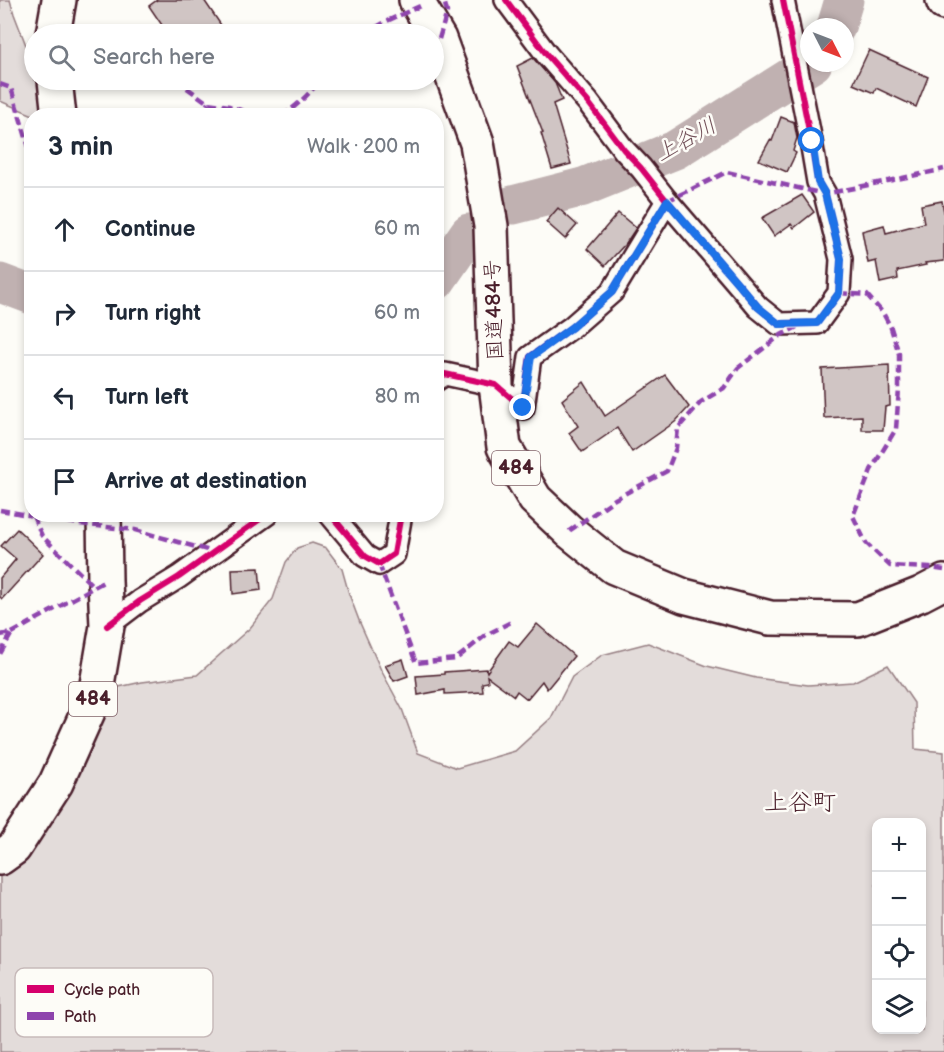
<!DOCTYPE html>
<meta charset="utf-8">
<style>
:root{--surface:#fff;--page:#f6f6f7;--text:#1f2937;--muted:#747a83;--line:#e0e1e3}
body{margin:0;font-family:"Balsamiq Sans","Klee One",sans-serif;background:var(--page);color:var(--text)}
.controls{position:absolute;right:18px;bottom:18px;display:grid;overflow:hidden;border-radius:12px;box-shadow:0 3px 9px #0003}
.controls button{width:54px;height:54px;display:grid;place-items:center;padding:0;border:0;border-bottom:2px solid var(--line);background:var(--surface);color:var(--text);font:30px sans-serif}
.compass{position:absolute;left:800px;top:18px;width:54px;height:54px;border-radius:50%;background:var(--surface);box-shadow:0 3px 9px #0003;rotate:132deg}
.stop{position:absolute;width:18px;height:18px;margin:-14px;border:4px solid #1a73e8;border-radius:50%;background:#fff}
.stop.end{background:#1a73e8;border-color:#fff;box-shadow:0 2px 6px #0008}
.list{margin:0;padding:0;list-style:none}
h2{display:flex;justify-content:space-between;align-items:center;height:78px;margin:0;padding:0 24px;font-size:26px}
h2 small{font-size:20px;font-weight:400;color:var(--muted)}
.list li{display:grid;grid-template-columns:39px 1fr auto;gap:18px;align-items:center;box-sizing:border-box;height:84px;padding:0 24px;border-top:2px solid var(--line)}
.list b{display:block;font-size:22px;white-space:nowrap}
.list em{font-size:20px;font-style:normal;color:var(--muted)}
.icon{flex:none;width:33px;height:33px;fill:none;stroke:currentColor;stroke-width:2;stroke-linecap:round;stroke-linejoin:round}
.map{position:relative;flex:none;width:944px;height:1052px;overflow:hidden}
.search{position:absolute;background:var(--surface);box-shadow:0 3px 9px #0003;left:24px;top:24px;width:420px;height:66px;display:flex;align-items:center;gap:15px;box-sizing:border-box;padding:0 21px;border-radius:33px;color:var(--muted);font-size:22px}
.panel{position:absolute;background:var(--surface);box-shadow:0 3px 9px #0003;left:24px;top:108px;width:420px;height:414px;border-radius:24px}
.map>svg:first-child{display:block}
.green{fill:#e3dcda;stroke:#967e82;stroke-width:1.5;fill-rule:evenodd}
.lines{fill:none;stroke-linecap:round;stroke-linejoin:round}
.river{stroke:#c0b1b1;stroke-width:39}
.building{fill:#d0c5c4;stroke:#4a1f2b;stroke-width:1.5}
.street-casing{stroke:#4a1f2b;stroke-width:26}
.highway-casing{stroke:#4a1f2b;stroke-width:38}
.street{stroke:#fdfcf7;stroke-width:21}
.highway{stroke:#fdfcf7;stroke-width:33}
.quiet{stroke:#8e44ad;stroke-width:4.5;stroke-dasharray:9 4.5;stroke-linecap:butt}
.cycleway-casing{stroke:#fdfcf7;stroke-width:10}
.cycleway{stroke:#d6006c;stroke-width:6}
.route{stroke:#1a73e8;stroke-width:8}
.labels{text-anchor:middle;dominant-baseline:central;stroke-width:5;stroke-linejoin:round;paint-order:stroke}
.shield{fill:#fdfcf7;stroke:#806168;stroke-width:1.5}
.shield-label{font-size:20px;font-weight:bold;fill:#4a1f2b}
.street-label{font-size:21px;fill:#4a1f2b;stroke:#fdfcf7}
.water-label{font-size:22px;font-style:italic;fill:#73525a;stroke:#fdfcf7}
.quarter-label{font-size:24px;fill:#4a1f2b;stroke:#fdfcf7}
.key{fill:#fdfcf7;stroke:#c7baba;stroke-width:1.5}
.key-label{font-size:16px;fill:#4a1f2b}
</style>
<div class="map">
<svg width="944" height="1052" viewBox="0 0 944 1052">
<rect width="100%" height="100%" fill="#fdfcf7"/>
<filter id="ink" filterUnits="userSpaceOnUse"><feTurbulence type="fractalNoise" baseFrequency=".0167" numOctaves="2"/><feDisplacementMap in="SourceGraphic" scale="12" xChannelSelector="R" yChannelSelector="G"/><feConvolveMatrix kernelMatrix="1 2 1 2 8 2 1 2 1" color-interpolation-filters="sRGB"/></filter>
<g filter="url(#ink)">
<!-- green -->
<g class="green">
<polygon points="0,0 10,0 14,14 34,66 34,80 39,80 46,115 33,115 0,101"/>
<path d="M312,543L326,548L342,569L349,594L360,623L381,670L402,709L418,753L457,768L515,751L551,718L572,677L602,655L648,643L707,666L756,678L808,685L853,682L888,665L914,703L915,749L944,752V1052H0V871L70,724L77,696L142,682L197,675L250,628L273,599L286,562L297,548ZM876,822H922V1030H876Z"/>
</g>
<g class="lines">
<!-- river -->
<g class="river">
<polyline points="836,27 844,0"/>
<polyline points="513,205 583,187 675,150 813,63"/>
<polyline points="436,281 469,233"/>
<polyline points="0,283 32,295"/>
</g>
</g>
<!-- building -->
<g class="building">
<polygon points="157,0 204,0 227,34 168,34 149,6"/>
<polygon points="869,50 928,77 916,107 876,88 874,93 853,84"/>
<polygon points="533,58 555,83 562,100 553,104 571,164 552,169 541,133 543,133 517,66"/>
<polygon points="781,117 794,122 797,138 793,151 796,153 787,172 759,160 770,140 772,141"/>
<polygon points="802,195 814,212 794,228 791,224 774,236 762,218"/>
<polygon points="942,201 944,212 944,261 925,263 926,265 897,271 898,279 880,283 876,261 868,263 862,231 884,225 886,233 924,223 921,205"/>
<polygon points="558,208 577,225 565,239 546,222"/>
<polygon points="618,213 636,228 626,243 605,266 587,249"/>
<polygon points="889,365 890,406 885,407 883,430 862,430 862,416 824,418 822,369"/>
<polygon points="665,375 689,407 675,422 632,452 617,428 582,452 569,433 578,426 562,400 584,382 605,416"/>
<polygon points="17,529 43,554 2,599 0,597 0,578 16,559 1,546"/>
<polygon points="259,568 261,590 233,594 232,569"/>
<polygon points="537,624 574,656 547,689 542,681 527,699 517,691 514,696 487,676 488,682 482,683 483,692 445,694 445,690 418,695 416,676 444,674 444,672 486,669 487,672 509,641 518,647"/>
<polygon points="403,659 408,676 394,681 385,665"/>
</g>
<g class="lines">
<!-- street casing -->
<g class="street-casing">
<g id="street">
<polyline points="506,0 547,55 588,102 624,150 641,168 667,201 758,307 779,324 817,323 839,293 841,259 825,194 818,182 811,141 783,0"/>
<polyline points="436,380 445,374 496,385 523,408 530,357 572,327 612,292 667,201"/>
<polyline points="330,514 365,556 379,564 394,554 401,514"/>
<polyline points="107,626 140,601 179,577 267,514"/>
</g>
</g>
<!-- highway casing -->
<g class="highway-casing">
<g id="highway">
<polyline points="416,0 439,39 477,143 491,226 496,385 504,447 535,499 569,531 614,567 684,596 770,618 858,619 921,594 944,582"/>
<polyline points="943,0 944,3"/>
<polyline points="53,34 59,0"/>
<polyline points="55,80 59,116"/>
<polyline points="0,858 14,848 56,783 95,696 107,626 105,581 104,514"/>
</g>
</g>
<!-- street -->
<use href="#street" class="street"/>
<!-- highway -->
<use href="#highway" class="highway"/>
<!-- quiet -->
<g class="quiet">
<polyline points="364,34 387,21 420,6"/>
<polyline points="439,39 447,12 444,0"/>
<polyline points="176,80 208,103 229,106 258,116"/>
<polyline points="0,84 11,88 32,157"/>
<polyline points="199,116 208,103"/>
<path d="M281,116C297,107 309,93 321,80"/>
<polyline points="667,201 727,172 825,194 936,171 944,169"/>
<polyline points="839,293 867,295 883,313 891,328 899,354 899,389 896,429 871,470 853,516 866,543 890,566 930,568 944,570"/>
<polyline points="0,510 79,524 135,530 214,552"/>
<polyline points="33,516 42,536 94,587"/>
<polyline points="569,531 615,499 667,471 676,448 678,428 701,402 724,388 738,368 781,335 797,327"/>
<polyline points="379,564 416,663 456,659 486,635 511,622"/>
<polyline points="12,633 105,581"/>
<polyline points="0,635 12,633 0,654"/>
</g>
<!-- cycleway casing -->
<g class="cycleway-casing">
<g id="cycleway">
<polyline points="506,0 547,55 588,102 624,150 641,168 667,201 758,307 779,324 817,323 839,293 841,259 825,194 818,182 811,141 783,0"/>
<polyline points="436,380 445,374 496,385 523,408 530,357 572,327 612,292 667,201"/>
<polyline points="330,514 365,556 379,564 394,554 401,514"/>
<polyline points="107,626 140,601 179,577 267,514"/>
</g>
</g>
<!-- cycleway -->
<use href="#cycleway" class="cycleway"/>
</g>
</g>
<g class="lines" filter="url(#ink)">
<!-- route -->
<polyline class="route" points="523,408 531,357 572,327 612,292 667,201 758,307 779,324 817,323 839,293 841,259 825,194 818,182 812,141"/>
</g>
<g class="labels">
<!-- shield labels -->
<g class="shield">
<rect x="492" y="451" width="48" height="34" rx="4.5"/>
<rect x="69" y="682" width="48" height="34" rx="4.5"/>
</g>
<g class="shield-label">
<text x="516" y="468">484</text>
<text x="93" y="699">484</text>
</g>
<!-- street labels -->
<g class="street-label">
<text transform="translate(494 310) rotate(-92)">国道484号</text>
</g>
<!-- water labels -->
<g class="water-label">
<text transform="translate(686 140) rotate(-29)">上谷川</text>
</g>
<!-- quarter labels -->
<g class="quarter-label">
<text x="800" y="802">上谷町</text>
</g>
</g>
<!-- legend -->
<rect x="15" y="968" width="198" height="69" rx="9" class="key"/>
<rect x="27" y="985" width="27" height="8" fill="#d6006c"/>
<rect x="27" y="1012" width="27" height="8" fill="#8e44ad"/>
<g class="key-label">
<text x="64" y="995">Cycle path</text>
<text x="64" y="1022">Path</text>
</g>
</svg>
<div class="controls">
<button>+</button>
<button>−</button>
<button><svg class="icon" aria-label="locate" viewBox="0 0 24 24"><circle cx="12" cy="12" r="6"/><path d="M12 2v4M12 18v4M2 12h4M18 12h4"/></svg></button>
<button><svg class="icon" aria-label="layers" viewBox="0 0 24 24"><path d="M12 4l9 5-9 5-9-5zM3 14l9 5 9-5"/></svg></button>
</div>
<svg class="compass" viewBox="-18 -18 36 36"><path d="M0-13l5 13h-10z" fill="#e53935"/><path d="M0 13l5-13h-10z" fill="#747a83"/></svg>
<div class="stop" style="left:812px;top:141px"></div>
<div class="stop end" style="left:523px;top:408px"></div>
<div class="search"><svg class="icon" aria-label="search" viewBox="0 0 24 24"><circle cx="10" cy="10" r="6"/><path d="M15 15l6 6"/></svg>Search here</div>
<section class="panel">
<h2>3 min<small>Walk · 200 m</small></h2>
<ul class="list">
<li><svg class="icon" aria-label="ahead" viewBox="0 0 24 24"><path d="M12 20V5M6 11l6-6 6 6"/></svg><div><b>Continue</b></div><em>60 m</em></li>
<li><svg class="icon" aria-label="right" viewBox="0 0 24 24"><path d="M7 20v-9h11M14 6l5 5-5 5"/></svg><div><b>Turn right</b></div><em>60 m</em></li>
<li><svg class="icon" aria-label="left" viewBox="0 0 24 24"><path d="M17 20v-9H6M10 6l-5 5 5 5"/></svg><div><b>Turn left</b></div><em>80 m</em></li>
<li><svg class="icon" aria-label="arrive" viewBox="0 0 24 24"><path d="M6 21V4h12l-3 4 3 4H6"/></svg><div><b>Arrive at destination</b></div></li>
</ul>
</section>
</div>
